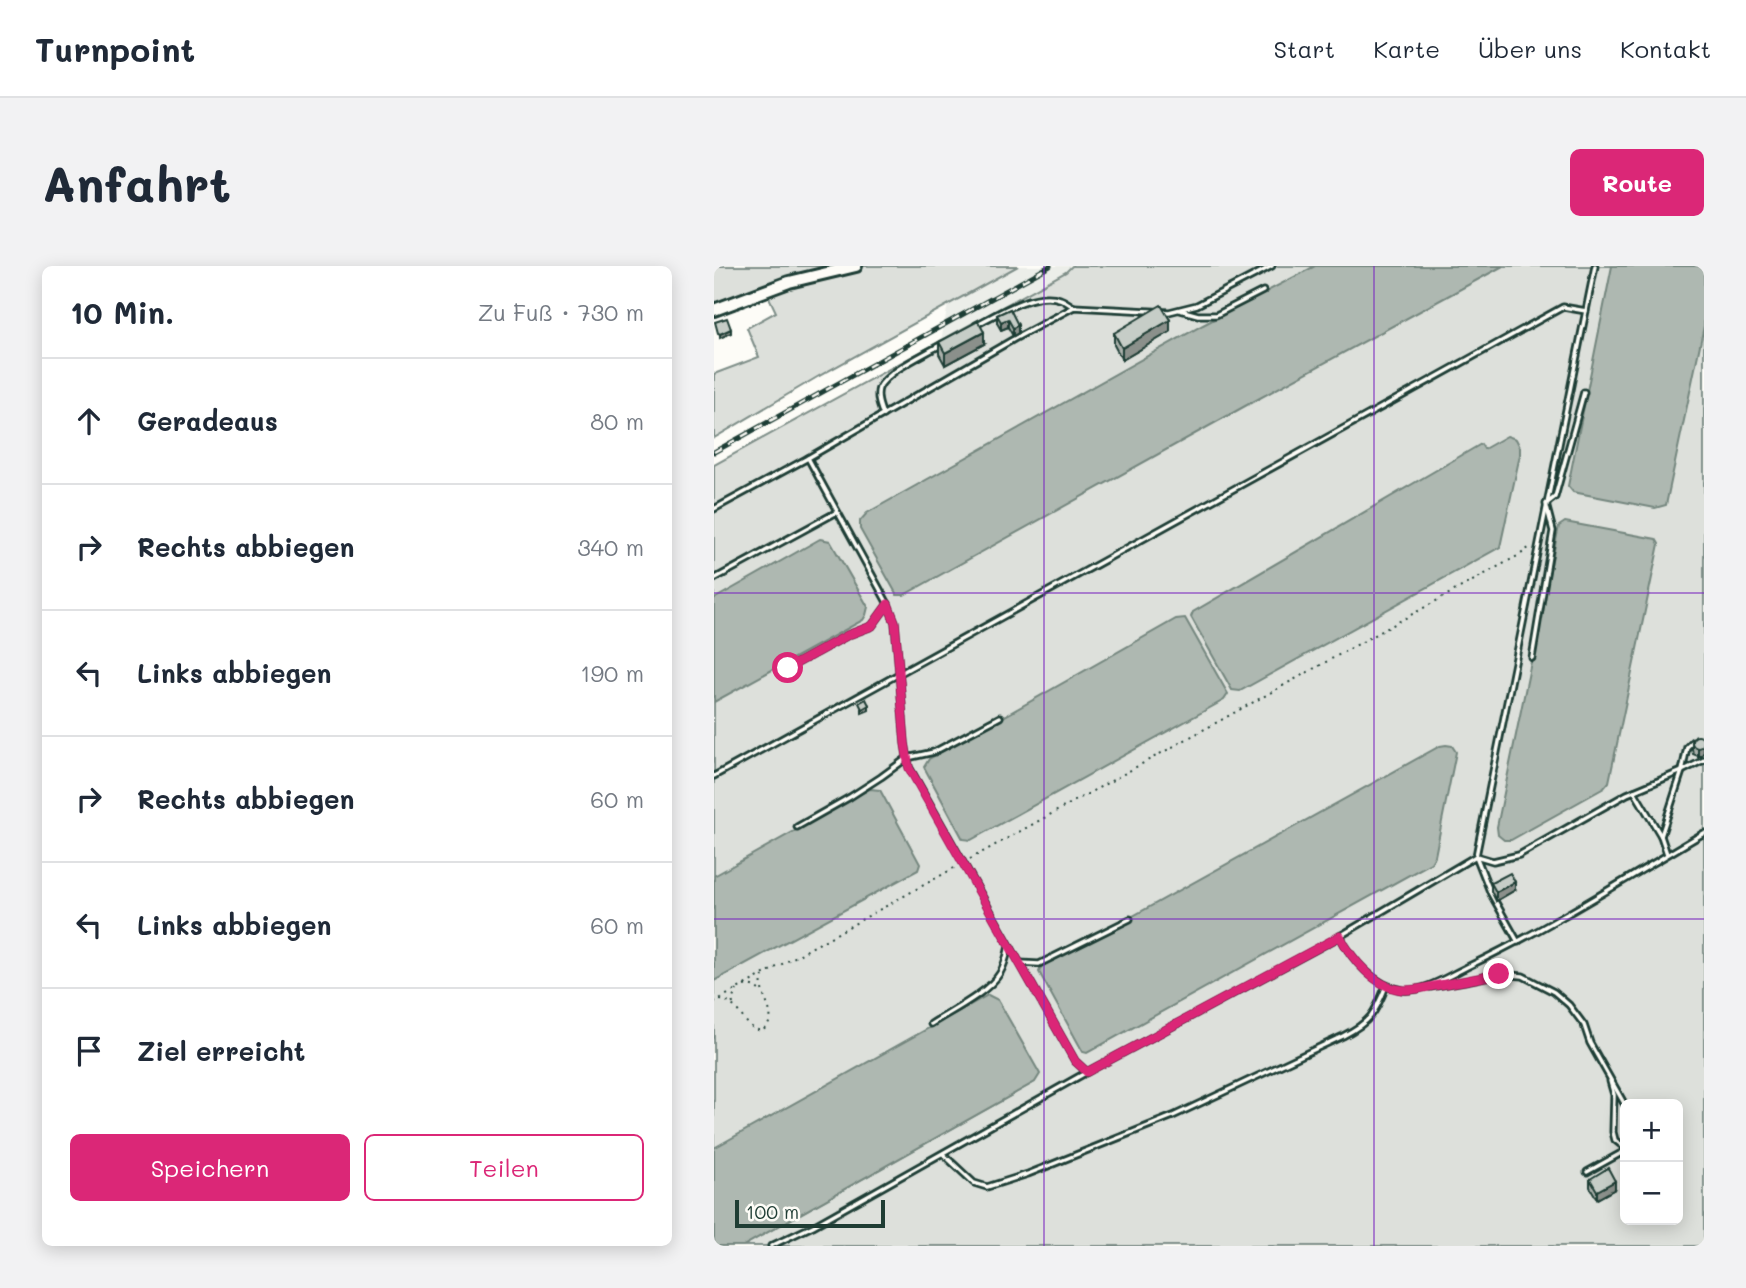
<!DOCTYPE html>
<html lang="de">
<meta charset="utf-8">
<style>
:root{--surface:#fff;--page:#f2f2f3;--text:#1f2937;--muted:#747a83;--line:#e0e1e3;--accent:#db2777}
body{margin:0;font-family:Mali,sans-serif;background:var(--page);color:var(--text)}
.controls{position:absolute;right:21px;bottom:21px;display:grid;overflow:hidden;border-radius:10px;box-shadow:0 4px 18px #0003}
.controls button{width:63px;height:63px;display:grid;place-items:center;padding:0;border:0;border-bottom:2px solid var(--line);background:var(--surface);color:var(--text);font:35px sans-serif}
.scale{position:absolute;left:21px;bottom:18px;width:150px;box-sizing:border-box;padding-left:7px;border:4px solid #1f3d34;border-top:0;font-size:19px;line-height:24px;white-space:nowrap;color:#1f3d34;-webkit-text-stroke:5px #fdfcf7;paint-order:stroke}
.stop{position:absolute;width:21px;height:21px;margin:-16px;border:5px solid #db2777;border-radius:50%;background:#fff}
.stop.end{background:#db2777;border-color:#fff;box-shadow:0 2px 7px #0008}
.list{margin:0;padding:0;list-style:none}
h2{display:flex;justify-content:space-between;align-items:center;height:91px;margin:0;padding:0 28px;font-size:30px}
h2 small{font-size:23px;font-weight:400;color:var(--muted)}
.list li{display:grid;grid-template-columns:46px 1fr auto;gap:21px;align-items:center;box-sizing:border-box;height:126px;padding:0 28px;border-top:2px solid var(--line)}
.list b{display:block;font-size:26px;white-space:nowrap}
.list em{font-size:23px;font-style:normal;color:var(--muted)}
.actions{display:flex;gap:14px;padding:21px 28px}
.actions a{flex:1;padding:16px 0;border:2px solid var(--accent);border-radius:10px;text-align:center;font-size:24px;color:var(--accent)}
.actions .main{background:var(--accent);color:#fff}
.icon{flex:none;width:38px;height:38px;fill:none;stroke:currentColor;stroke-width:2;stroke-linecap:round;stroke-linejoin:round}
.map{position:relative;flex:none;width:990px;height:980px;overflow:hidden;border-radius:10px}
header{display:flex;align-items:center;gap:42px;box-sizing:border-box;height:98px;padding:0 35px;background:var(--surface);border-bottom:2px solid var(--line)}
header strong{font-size:33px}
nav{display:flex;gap:38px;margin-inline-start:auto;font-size:24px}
.intro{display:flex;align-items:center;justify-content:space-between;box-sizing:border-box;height:168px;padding:0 42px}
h1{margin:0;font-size:49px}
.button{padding:18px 32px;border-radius:10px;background:var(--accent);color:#fff;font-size:24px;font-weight:700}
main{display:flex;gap:42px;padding:0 42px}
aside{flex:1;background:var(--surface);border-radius:10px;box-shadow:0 4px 18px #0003}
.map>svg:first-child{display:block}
.built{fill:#eceee9}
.green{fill:#dde0db;stroke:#7e8e88;stroke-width:2;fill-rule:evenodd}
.water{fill:#aeb8b1;stroke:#75877f;stroke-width:2}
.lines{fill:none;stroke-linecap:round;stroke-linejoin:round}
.lane-casing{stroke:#1f3d34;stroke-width:9}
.secondary-casing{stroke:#1f3d34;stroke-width:16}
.path{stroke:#1f3d34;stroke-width:2;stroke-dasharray:2 5;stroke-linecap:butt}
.lane{stroke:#fdfcf7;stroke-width:3.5}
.secondary{stroke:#fdfcf7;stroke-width:10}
.rail-casing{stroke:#1f3d34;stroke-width:5}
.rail{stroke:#fdfcf7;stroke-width:2.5;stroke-dasharray:8;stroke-linecap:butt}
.wall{fill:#aab0ab;stroke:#1f3d34;stroke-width:2}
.shaded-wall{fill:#8b908b;stroke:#1f3d34;stroke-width:2}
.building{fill:#c6cdc7;stroke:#1f3d34;stroke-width:2}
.route{stroke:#db2777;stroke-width:9}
.grid{fill:none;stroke:#7b2cbf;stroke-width:2;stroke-opacity:0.55}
</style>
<header>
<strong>Turnpoint</strong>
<nav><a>Start</a><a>Karte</a><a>Über uns</a><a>Kontakt</a></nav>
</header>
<div class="intro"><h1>Anfahrt</h1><a class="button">Route</a></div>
<main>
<aside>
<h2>10 Min.<small>Zu Fuß · 730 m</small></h2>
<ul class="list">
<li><svg class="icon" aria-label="ahead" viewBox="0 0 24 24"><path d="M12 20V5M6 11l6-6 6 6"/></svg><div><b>Geradeaus</b></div><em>80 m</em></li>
<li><svg class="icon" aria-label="right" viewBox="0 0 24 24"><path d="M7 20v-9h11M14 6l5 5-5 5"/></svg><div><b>Rechts abbiegen</b></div><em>340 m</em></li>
<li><svg class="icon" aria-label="left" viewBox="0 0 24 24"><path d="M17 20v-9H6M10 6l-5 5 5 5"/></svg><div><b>Links abbiegen</b></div><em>190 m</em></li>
<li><svg class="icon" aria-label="right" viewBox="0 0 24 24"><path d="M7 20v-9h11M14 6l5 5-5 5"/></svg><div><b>Rechts abbiegen</b></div><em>60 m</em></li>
<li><svg class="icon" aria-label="left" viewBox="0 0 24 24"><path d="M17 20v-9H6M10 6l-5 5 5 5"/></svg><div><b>Links abbiegen</b></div><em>60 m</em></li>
<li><svg class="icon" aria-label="arrive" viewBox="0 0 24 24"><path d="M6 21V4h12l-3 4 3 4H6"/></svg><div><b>Ziel erreicht</b></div></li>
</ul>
<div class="actions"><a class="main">Speichern</a><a>Teilen</a></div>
</aside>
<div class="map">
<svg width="990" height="980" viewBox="0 0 990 980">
<rect width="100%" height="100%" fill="#fdfcf7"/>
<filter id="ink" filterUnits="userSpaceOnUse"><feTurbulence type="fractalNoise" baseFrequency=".0143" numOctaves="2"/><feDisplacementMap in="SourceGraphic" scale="14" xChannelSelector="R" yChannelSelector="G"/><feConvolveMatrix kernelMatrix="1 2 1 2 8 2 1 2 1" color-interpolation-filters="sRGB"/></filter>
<g filter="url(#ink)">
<!-- built -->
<polygon class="built" points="304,0 358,0 352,6 227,75 234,38"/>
<!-- green -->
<g class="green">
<polygon points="0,0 135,0 0,43"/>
<polygon points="146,0 304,0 105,110 0,172 0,108 45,91 33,62 62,46 52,25"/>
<path d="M358,0H990V980H29L321,816L0,882V199L352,6ZM911,838H964V954H911Z"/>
</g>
<!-- water -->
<g class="water">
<polygon points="601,0 789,0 533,139 190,329 183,329 146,263 146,255 153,247 489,59"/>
<polygon points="898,0 990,0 990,60 952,239 941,242 859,226 854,220"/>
<polygon points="793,170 802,173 806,181 806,189 786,281 526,425 518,424 477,351 479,346 767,178 770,183"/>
<polygon points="851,256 942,273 945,278 895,516 890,522 797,574 790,574 784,569 783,561 845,260"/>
<polygon points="106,273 116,275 154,341 152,349 149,354 0,436 0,333"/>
<polygon points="471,352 514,428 510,434 257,574 249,573 210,501 215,493 462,353"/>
<polygon points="732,479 738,480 742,486 721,590 717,597 373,787 369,786 325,706 327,701 726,480"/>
<polygon points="156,523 166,524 206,598 204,604 0,715 0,610"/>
<polygon points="274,729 284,734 326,808 321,816 29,980 0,980 0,882"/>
</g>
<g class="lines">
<!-- lane casing -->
<g class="lane-casing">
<g id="lane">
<polyline points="466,44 484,49 502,49 549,25"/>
<path d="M262,59C283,48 321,24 346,33C350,34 356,39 360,41"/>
<path d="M169,149C166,141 162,131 165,122C173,105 212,88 228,78"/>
<polyline points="94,192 174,338 181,356 191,477 195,501 361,795 373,806"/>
<polyline points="0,243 94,192 300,73 360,41 455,46 483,39 558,0"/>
<polyline points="0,313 123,246"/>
<polyline points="818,392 839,265 832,238 841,231 870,126"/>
<polyline points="74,402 134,369 158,360 174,338"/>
<polyline points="979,475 973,481 968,505 990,494"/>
<polyline points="0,510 849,41 872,45"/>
<polyline points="920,525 947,570"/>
<polyline points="83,561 136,531 167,511 193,492 220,486 286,451"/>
<polyline points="953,588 947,570 968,505"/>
<polyline points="762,590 779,595 805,589 913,528 968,505"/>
<polyline points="762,590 777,628 804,676"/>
<path d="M626,670C638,694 660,720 689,724C711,726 734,710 753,701C835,662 912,613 990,567"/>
<polyline points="306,697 325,698 416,653"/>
<polyline points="716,721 756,714 785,708 809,710 840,726 855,739 870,759 876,777 911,839"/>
<path d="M217,758C237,745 274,727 286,707C291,699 293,689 295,680"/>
<polyline points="896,815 900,829 899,866 901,874 911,882"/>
<path d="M229,888L260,917L273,921L314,908L459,850L629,770C656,756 661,748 672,720"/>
<polyline points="873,906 911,885"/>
<polyline points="57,980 99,960 373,806 621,673 762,590 881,0"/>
</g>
</g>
<!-- secondary casing -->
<g class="secondary-casing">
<polyline id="secondary" points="0,44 75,16 142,0"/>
</g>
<!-- path -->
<g class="path">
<polyline points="256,593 807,288 816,281"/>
<path d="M30,720C37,718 42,721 47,726"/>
<path d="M6,734C27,736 27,762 48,765C70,748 41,732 49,710"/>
<polyline points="0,736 242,601"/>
<polyline points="19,738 18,734 23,724"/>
</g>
<!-- lane -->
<use href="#lane" class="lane"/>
<!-- secondary -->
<use href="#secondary" class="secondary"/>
<!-- rail casing -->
<g class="rail-casing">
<polyline id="rail" points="0,186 336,0"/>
</g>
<!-- rail -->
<use href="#rail" class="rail"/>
</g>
<!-- wall -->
<g class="wall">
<polygon points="296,43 304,67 299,70 294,61 287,64 283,57 283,49"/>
<polygon points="456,66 408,94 400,79 400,67"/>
<polygon points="225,76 270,78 231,99 225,88"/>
<polygon points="981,470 987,490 984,490 979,488 978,483 978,474"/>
<polygon points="777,617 801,624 782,635 777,625"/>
<polygon points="876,913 901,923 883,933 876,921"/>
</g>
<!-- shaded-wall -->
<g class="shaded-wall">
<polygon points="294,53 294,61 287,64 287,56"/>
<polygon points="456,54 456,66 408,94 408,82"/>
<polygon points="304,59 304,67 299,70 299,62"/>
<polygon points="17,63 17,67 6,72 6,68"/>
<polygon points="270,66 270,78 231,99 231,87"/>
<polygon points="155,439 155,444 148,447 148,443"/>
<polygon points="990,477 990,486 987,490 984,490 984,482"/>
<polygon points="801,616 801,624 782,635 782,626"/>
<polygon points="901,915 901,923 883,933 883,925"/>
</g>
<!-- building -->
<g class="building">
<polygon points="447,39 456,54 408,82 400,67"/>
<polygon points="296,43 304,59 299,62 294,53 287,56 283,49"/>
<polygon points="13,52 17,63 6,68 4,67 1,56"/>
<polygon points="264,55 270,66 231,87 225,76"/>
<polygon points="152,433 155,439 148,443 145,437"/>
<circle cx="984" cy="476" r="6"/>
<polygon points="796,607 801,616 782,626 777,617"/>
<polygon points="894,902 901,915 883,925 876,913"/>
</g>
</g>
<g class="lines" filter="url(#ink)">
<!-- route -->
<path class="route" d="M74,402L134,369L158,360L174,338L181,356L191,477L195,502L361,795L373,806L626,670C638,694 663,724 692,724C703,724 714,721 725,719C745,716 765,712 785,708"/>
</g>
<!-- grid -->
<path class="grid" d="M330,0V980M660,0V980M0,327H990M0,653H990"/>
</svg>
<div class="controls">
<button>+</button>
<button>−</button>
</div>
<div class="scale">100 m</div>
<div class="stop" style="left:74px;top:402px"></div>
<div class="stop end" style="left:785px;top:708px"></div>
</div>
</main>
